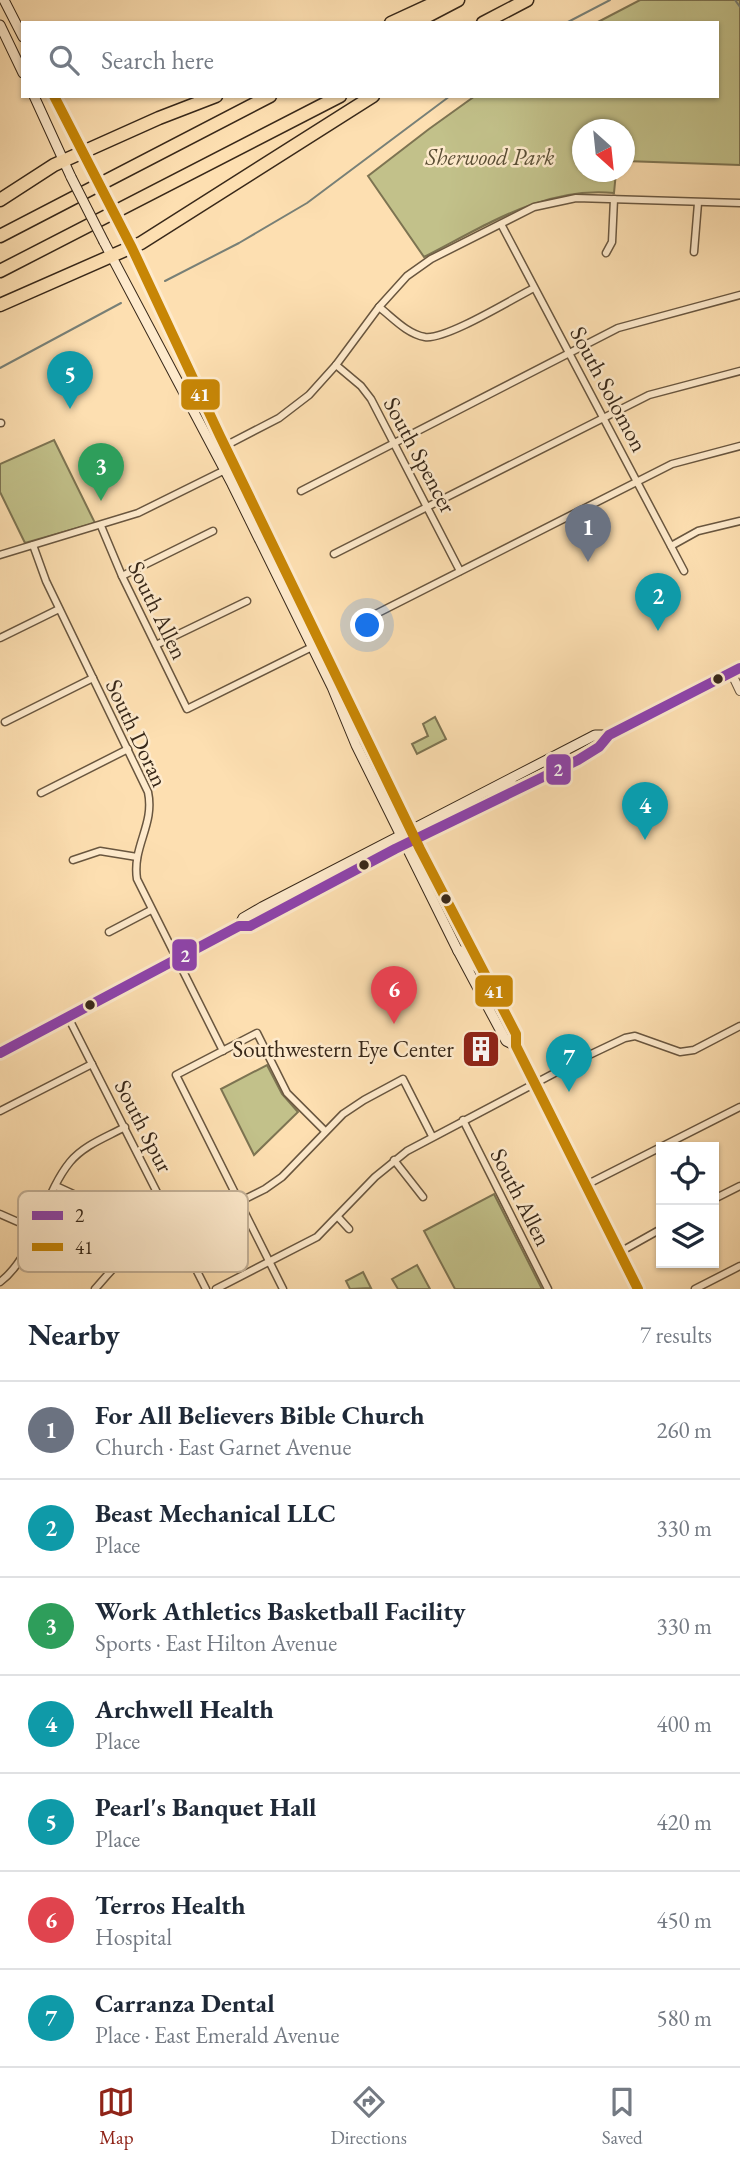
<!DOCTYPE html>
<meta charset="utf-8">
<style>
:root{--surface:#fff;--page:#f2f2f3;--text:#1f2937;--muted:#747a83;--line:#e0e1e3;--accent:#8f2418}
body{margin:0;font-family:"EB Garamond",serif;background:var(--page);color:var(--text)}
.controls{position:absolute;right:21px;bottom:21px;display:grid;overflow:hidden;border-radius:0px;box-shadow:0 2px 5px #0004}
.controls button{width:63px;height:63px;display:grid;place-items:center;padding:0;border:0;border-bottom:2px solid var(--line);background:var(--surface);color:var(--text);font:35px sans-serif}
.compass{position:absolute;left:572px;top:119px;width:63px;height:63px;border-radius:50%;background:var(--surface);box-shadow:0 2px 5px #0004;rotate:153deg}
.you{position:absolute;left:368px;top:626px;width:24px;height:24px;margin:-18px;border:5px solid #fff;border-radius:50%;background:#1a73e8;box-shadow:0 0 0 10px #1a73e833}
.badge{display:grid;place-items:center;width:46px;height:46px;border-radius:50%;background:var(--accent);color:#fff;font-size:23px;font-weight:700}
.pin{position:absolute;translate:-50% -58px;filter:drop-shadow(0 2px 4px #0008)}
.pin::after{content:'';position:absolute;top:37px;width:24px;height:21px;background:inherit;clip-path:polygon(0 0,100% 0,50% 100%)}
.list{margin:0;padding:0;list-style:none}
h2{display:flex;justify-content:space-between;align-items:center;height:91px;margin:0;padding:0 28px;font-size:30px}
h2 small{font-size:23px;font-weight:400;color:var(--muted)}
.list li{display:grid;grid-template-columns:46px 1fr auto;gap:21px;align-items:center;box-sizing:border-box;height:98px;padding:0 28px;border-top:2px solid var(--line)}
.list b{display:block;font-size:26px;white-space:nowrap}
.list p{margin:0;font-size:23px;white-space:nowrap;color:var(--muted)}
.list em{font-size:23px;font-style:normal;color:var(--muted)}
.icon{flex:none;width:38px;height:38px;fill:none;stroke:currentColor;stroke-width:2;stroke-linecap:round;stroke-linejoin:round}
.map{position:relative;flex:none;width:740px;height:1289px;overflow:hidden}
.search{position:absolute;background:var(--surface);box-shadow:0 2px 5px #0004;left:21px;right:21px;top:21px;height:77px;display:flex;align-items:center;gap:18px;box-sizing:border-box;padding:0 24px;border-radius:0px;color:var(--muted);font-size:26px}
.sheet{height:777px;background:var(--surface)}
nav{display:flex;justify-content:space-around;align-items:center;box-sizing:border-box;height:98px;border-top:2px solid var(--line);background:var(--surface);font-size:19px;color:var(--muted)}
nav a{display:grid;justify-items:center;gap:4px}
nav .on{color:var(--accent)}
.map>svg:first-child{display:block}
.green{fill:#c2c18a;stroke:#7d7452;stroke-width:2}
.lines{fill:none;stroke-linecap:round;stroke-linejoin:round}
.stream{stroke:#788077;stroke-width:2}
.minor-casing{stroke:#69563f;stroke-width:9}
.tertiary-casing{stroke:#69563f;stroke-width:10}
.secondary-casing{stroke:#382819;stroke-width:11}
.motorway-casing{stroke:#382819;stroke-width:15}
.minor{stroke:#feeacc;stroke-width:6}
.tertiary{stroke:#feeacc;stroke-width:8}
.secondary{stroke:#feeacc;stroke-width:9}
.motorway{stroke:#fddfb1;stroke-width:12}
.secondary-bridge-casing{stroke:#382819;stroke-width:11;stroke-linecap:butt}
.secondary-bridge{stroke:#feeacc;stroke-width:9}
.bus-1-casing{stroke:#feeacc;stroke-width:16}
.bus-2-casing{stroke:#feeacc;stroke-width:16}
.bus-1{stroke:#8e44ad;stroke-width:10}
.bus-2{stroke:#c78606;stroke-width:10}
.bus-dot{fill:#382819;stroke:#feeacc;stroke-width:2.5}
.labels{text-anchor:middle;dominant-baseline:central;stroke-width:5;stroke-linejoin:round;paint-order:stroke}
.park-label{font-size:23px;font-style:italic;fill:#5a4e35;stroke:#feeacc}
.street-label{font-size:23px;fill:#382819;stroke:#feeacc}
.poi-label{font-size:23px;fill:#382819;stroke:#feeacc;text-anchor:end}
.key{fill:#feeacc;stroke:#c3b096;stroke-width:2}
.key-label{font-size:19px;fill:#382819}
.line-badge{stroke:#feeacc;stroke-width:2.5}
.badge-label{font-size:19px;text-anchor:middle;font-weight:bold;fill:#fff}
</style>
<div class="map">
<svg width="740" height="1289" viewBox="0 0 740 1289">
<rect width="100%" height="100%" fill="#fddfb1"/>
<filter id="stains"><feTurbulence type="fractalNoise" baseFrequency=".00286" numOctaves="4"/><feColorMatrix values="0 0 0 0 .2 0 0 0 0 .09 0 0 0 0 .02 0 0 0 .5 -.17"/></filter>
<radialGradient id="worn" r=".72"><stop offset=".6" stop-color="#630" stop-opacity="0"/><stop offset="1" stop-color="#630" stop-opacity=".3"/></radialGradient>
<!-- green -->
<g class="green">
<path d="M640,0H740V165L625,161L624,130H582V172H616L614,193C544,186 485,226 424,257L368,176L429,129L475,96H717V23H596Z"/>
<polygon points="54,440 95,523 25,543 0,492 0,464"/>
<polygon points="435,717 446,739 417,754 412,744 428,736 423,724"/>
<polygon points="267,1065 282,1094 298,1112 254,1155 221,1089"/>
<polygon points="494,1194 542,1289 455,1289 424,1231"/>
<polygon points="417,1265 430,1289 398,1289 392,1279"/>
<polygon points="363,1272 371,1288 350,1289 346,1281"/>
</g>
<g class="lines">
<!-- stream -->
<g class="stream">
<polyline points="735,0 740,7"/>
<polyline points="566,23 610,0"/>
<polyline points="165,281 239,243 307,203 450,96"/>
<polyline points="0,368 121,303"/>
</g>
<!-- minor casing -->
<g class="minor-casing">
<g id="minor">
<polyline points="501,224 684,571"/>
<polyline points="694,252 698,203"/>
<polyline points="606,253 612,242 614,199"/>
<path d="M379,307C392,317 407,334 425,337C446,340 512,299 534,288"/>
<polyline points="336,365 361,386 371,399 460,571"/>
<polyline points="0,423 1,423"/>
<polyline points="223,447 279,418 309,395 336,365 379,307 407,276 431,259 534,207 576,198 740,203"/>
<polyline points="301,491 618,328 740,295"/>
<polyline points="101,526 122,576 187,709 322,642"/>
<path d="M33,545L46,581L148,792C155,825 132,846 137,879L223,1051"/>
<polyline points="671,546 698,531 740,521"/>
<polyline points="334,554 649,395 740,371"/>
<polyline points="0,555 138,513 227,469"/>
<polyline points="122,576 213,531"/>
<polyline points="364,620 672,464 740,446"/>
<polyline points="0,638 59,609"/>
<polyline points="156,645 247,601"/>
<polyline points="5,722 93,678"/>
<polyline points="41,793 128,749"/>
<polyline points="73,860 100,851 137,857"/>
<polyline points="109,932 151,910"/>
<polyline points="68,1017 206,1289"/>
<polyline points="0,1111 92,1064"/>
<polyline points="463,1120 548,1289"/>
<polyline points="394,1160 423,1197"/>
<polyline points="586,1185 740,1107"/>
<polyline points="56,1186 80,1197"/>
<polyline points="714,1199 740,1186"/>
<polyline points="239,1202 265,1189 282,1177 343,1114 364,1100 403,1079 432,1136"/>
<polyline points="0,1214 34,1229"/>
<polyline points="338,1217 349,1229"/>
<polyline points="620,1252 661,1229"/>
<path d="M0,1282C36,1255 42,1196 70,1162C84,1145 107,1137 125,1127"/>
<path d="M95,1289C123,1257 134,1243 173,1224"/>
<polyline points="216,1289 317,1237 375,1177 407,1151 585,1057 625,1038 635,1036 680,1052 694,1050 740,1026"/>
<polyline points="283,1289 176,1075 257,1033 287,1093 325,1131"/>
<polyline points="695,1289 740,1266"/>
</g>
</g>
<!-- tertiary casing -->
<g class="tertiary-casing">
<polyline id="tertiary" points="731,672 740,691"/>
</g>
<!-- secondary casing -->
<g class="secondary-casing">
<g id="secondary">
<polyline points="4,0 23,37"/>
<polyline points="0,25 23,73"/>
<polyline points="34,96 71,177"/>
<polyline points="54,96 91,167"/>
<polyline points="123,231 220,436 420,849 516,1034 516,1046 638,1289"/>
<polyline points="104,242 232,484 332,687 356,745 458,951 506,1041 516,1046"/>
<polyline points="488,803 494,794 512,784"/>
<polyline points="239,926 243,918 262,907 595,735 609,735"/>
<polyline points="458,951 463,951 473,965 481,970"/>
<polyline points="0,1053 239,926 250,926 395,849 578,760 599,747 609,735 740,668"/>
</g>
</g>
<!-- motorway casing -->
<g class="motorway-casing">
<g id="motorway">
<polyline points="391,23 441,0"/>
<polyline points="414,23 458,0"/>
<polyline points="483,23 527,0"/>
<polyline points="0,200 54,165 159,118 216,96"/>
<polyline points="0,236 270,96"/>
<polyline points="0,271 340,96"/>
<polyline points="0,305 141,243 373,96"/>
</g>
</g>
<!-- minor -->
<use href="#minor" class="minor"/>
<!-- tertiary -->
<use href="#tertiary" class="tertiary"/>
<!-- secondary -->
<use href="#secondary" class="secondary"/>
<!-- motorway -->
<use href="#motorway" class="motorway"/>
<!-- secondary-bridge casing -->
<g class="secondary-bridge-casing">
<g id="secondary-bridge">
<polyline points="91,167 123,231"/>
<polyline points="71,177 104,242"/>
</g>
</g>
<!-- secondary-bridge -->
<use href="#secondary-bridge" class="secondary-bridge"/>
<!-- bus-1 casing -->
<g class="bus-1-casing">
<polyline id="bus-1" points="0,1053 239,926 250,926 395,849 578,760 599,747 609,735 740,668"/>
</g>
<!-- bus-2 casing -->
<g class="bus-2-casing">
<polyline id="bus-2" points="54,96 132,248 220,436 420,849 516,1034 516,1046 638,1289"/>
</g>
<!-- bus-1 -->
<use href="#bus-1" class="bus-1"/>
<!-- bus-2 -->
<use href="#bus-2" class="bus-2"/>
</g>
<!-- icons -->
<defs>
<g id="building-square" transform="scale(2.0125)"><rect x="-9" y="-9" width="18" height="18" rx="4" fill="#8f2418" stroke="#feeacc"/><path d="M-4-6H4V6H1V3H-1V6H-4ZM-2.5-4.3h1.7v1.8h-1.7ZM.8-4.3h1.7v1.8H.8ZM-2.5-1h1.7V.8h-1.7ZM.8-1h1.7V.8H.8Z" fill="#fff"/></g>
</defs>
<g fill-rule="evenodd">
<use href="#building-square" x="481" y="1049"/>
</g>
<!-- markers -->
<g class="bus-dot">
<circle cx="718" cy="679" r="6"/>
<circle cx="364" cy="865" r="6"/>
<circle cx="446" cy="899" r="6"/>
<circle cx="90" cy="1005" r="6"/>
</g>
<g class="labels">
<!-- park labels -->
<g class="park-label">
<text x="490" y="157">Sherwood Park</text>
</g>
<!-- street labels -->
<g class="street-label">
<text transform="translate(609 389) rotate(62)">South Solomon</text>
<text transform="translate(420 455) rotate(62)">South Spencer</text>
<text transform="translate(158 610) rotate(64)">South Allen</text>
<text transform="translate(137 733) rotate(65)">South Doran</text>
<text transform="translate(144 1126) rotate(63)">South Spur</text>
<text transform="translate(521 1197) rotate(63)">South Allen</text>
</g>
<!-- poi labels -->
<g class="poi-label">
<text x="454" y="1049">Southwestern Eye Center</text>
</g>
</g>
<!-- legend -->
<rect x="18" y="1191" width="230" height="81" rx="10" class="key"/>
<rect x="32" y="1211" width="31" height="9" fill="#8e44ad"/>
<rect x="32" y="1243" width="31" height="8" fill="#c78606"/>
<g class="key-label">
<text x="75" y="1222">2</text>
<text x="75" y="1254">41</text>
</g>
<g class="line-badge">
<rect x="180" y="378" width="41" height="33" rx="7" fill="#c78606"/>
<rect x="545" y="753" width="27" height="33" rx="7" fill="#8e44ad"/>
<rect x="171" y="938" width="27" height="34" rx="7" fill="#8e44ad"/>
<rect x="474" y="974" width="40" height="34" rx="7" fill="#c78606"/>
</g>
<g class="badge-label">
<text x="200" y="401">41</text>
<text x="558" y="776">2</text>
<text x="185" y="962">2</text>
<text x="494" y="998">41</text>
</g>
<rect width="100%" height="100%" filter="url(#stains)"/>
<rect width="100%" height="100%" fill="url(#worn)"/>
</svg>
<div class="controls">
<button><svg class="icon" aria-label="locate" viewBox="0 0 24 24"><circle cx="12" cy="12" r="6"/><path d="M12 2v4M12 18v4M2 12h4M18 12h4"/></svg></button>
<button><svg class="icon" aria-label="layers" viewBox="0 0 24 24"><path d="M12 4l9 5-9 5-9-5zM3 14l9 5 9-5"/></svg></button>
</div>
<svg class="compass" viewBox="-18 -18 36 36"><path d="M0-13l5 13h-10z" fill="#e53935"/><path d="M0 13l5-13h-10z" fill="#747a83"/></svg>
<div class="you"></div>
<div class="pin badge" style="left:588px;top:562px;background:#6b7280">1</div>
<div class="pin badge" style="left:658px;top:631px;background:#0f9aa8">2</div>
<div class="pin badge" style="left:101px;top:501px;background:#2e9e5b">3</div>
<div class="pin badge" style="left:645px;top:840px;background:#0f9aa8">4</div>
<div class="pin badge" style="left:70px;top:409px;background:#0f9aa8">5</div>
<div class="pin badge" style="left:394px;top:1024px;background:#e0444e">6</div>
<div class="pin badge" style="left:569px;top:1092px;background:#0f9aa8">7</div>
<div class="search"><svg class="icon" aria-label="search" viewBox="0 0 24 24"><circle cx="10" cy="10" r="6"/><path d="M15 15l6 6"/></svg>Search here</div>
</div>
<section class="sheet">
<h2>Nearby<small>7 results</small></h2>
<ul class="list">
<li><span class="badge" style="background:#6b7280">1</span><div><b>For All Believers Bible Church</b><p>Church · East Garnet Avenue</p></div><em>260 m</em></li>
<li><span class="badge" style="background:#0f9aa8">2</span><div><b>Beast Mechanical LLC</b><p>Place</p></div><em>330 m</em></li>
<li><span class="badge" style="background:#2e9e5b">3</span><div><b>Work Athletics Basketball Facility</b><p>Sports · East Hilton Avenue</p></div><em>330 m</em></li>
<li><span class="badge" style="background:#0f9aa8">4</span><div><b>Archwell Health</b><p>Place</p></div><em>400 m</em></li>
<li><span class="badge" style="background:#0f9aa8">5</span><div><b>Pearl's Banquet Hall</b><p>Place</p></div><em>420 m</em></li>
<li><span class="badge" style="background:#e0444e">6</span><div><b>Terros Health</b><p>Hospital</p></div><em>450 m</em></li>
<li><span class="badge" style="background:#0f9aa8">7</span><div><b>Carranza Dental</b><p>Place · East Emerald Avenue</p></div><em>580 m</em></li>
</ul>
</section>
<nav>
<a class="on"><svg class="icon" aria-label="map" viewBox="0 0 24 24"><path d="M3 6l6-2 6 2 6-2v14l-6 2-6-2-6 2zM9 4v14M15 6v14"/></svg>Map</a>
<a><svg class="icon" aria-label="directions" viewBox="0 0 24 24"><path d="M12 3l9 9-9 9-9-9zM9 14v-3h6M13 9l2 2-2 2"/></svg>Directions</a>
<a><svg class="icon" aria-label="saved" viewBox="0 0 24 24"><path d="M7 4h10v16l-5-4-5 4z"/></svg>Saved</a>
</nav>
